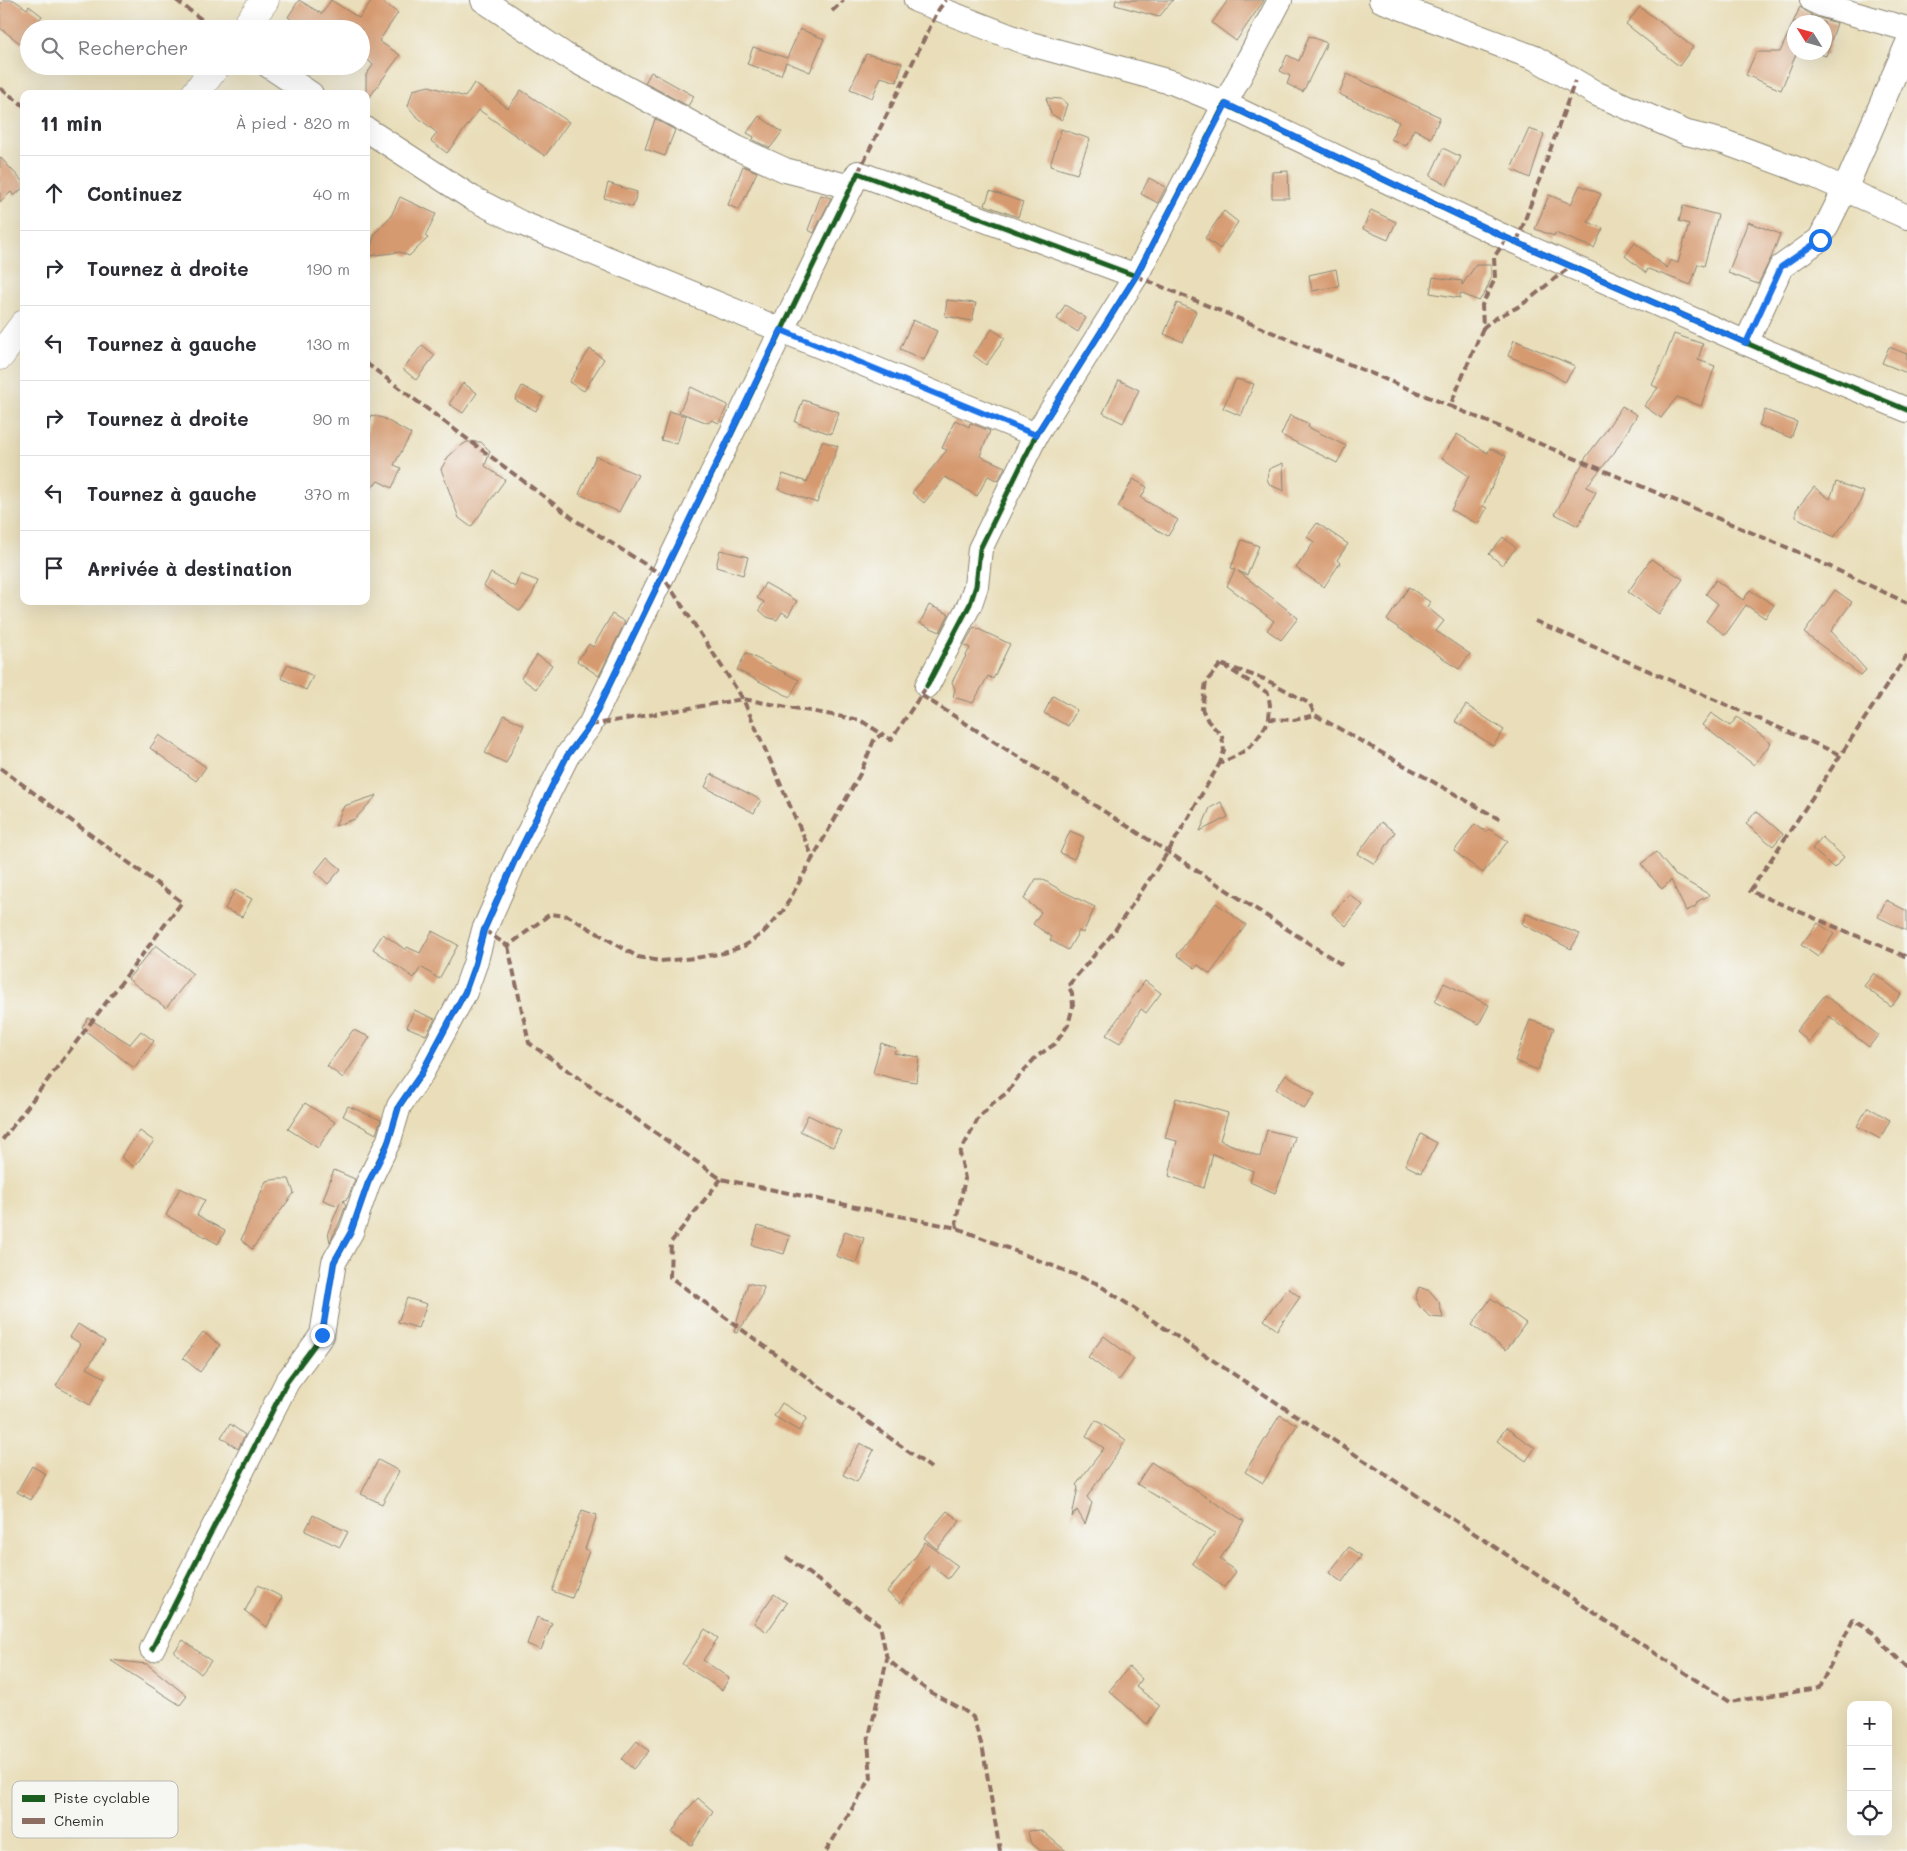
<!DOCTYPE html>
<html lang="fr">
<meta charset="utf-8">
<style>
:root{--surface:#fff;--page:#f2f2f3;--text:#2b2b33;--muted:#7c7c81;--line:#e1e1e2}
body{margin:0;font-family:Mali,sans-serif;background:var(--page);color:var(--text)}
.controls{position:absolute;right:15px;bottom:15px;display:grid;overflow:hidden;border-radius:10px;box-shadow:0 5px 20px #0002}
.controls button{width:45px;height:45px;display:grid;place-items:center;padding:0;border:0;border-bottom:1px solid var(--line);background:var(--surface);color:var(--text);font:25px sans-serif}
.compass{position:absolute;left:1787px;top:15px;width:45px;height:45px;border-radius:50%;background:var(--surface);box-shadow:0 5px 20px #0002;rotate:307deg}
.stop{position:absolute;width:15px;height:15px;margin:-11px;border:4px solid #1a73e8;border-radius:50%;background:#fff}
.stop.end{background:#1a73e8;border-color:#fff;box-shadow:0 1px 5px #0008}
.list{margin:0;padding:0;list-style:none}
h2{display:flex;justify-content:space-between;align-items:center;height:65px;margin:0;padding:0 20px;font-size:21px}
h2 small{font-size:16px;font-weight:400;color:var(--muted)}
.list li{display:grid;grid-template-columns:32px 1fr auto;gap:15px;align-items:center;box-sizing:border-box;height:75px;padding:0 20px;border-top:1px solid var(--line)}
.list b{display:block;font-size:19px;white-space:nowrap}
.list em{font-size:16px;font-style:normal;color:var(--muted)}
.icon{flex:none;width:28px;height:28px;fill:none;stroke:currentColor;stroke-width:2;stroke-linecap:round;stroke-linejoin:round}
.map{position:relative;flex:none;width:1907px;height:1851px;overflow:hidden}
.search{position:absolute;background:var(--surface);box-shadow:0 5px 20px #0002;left:20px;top:20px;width:350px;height:55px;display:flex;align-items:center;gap:12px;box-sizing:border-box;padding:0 18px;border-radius:28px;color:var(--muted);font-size:19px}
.panel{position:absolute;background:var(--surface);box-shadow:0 5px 20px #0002;left:20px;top:90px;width:350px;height:515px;border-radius:10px}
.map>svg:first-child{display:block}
.building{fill:#d69a70}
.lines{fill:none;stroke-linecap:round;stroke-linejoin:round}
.minor-casing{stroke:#8a8472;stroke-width:26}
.tertiary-casing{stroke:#8a8472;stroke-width:29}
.minor{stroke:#fff;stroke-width:24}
.tertiary{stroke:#fff;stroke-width:28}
.quiet{stroke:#8d6e63;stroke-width:4;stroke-dasharray:8 4;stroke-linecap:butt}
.cycleway-casing{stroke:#f6f6f2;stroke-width:8}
.cycleway{stroke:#1b5e20;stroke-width:5}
.route{stroke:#1a73e8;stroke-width:6}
.key{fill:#f6f6f2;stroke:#b9b9b6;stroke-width:1}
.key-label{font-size:14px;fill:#2b2b2b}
</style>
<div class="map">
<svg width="1907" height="1851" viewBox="0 0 1907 1851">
<rect width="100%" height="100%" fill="#f6f6f2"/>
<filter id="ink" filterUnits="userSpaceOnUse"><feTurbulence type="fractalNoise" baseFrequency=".02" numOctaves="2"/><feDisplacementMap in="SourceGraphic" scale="10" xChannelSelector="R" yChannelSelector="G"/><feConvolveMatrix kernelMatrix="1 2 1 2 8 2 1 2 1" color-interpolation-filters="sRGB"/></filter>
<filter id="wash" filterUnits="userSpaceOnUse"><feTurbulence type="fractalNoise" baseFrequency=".0096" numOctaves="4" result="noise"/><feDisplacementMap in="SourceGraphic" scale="20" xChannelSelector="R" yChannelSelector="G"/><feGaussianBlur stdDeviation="1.12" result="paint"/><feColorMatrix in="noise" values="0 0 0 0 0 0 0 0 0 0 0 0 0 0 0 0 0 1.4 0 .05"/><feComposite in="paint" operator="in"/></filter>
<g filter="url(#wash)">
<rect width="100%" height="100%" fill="#e9deb9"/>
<g id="blocks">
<!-- building -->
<g class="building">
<polygon points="4,0 14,0 27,9 29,6 42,16 32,29 29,29 29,33 21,44 0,28 0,5"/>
<polygon points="299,0 322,14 331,0 359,18 372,0 380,0 398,13 379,41 400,55 366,102 366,75 373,65 366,58 361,64 361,29 305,29 288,17"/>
<polygon points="1116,0 1173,0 1159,17 1115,5"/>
<polygon points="1228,0 1264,0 1236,41 1212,23"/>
<polygon points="1640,7 1693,47 1679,66 1626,24"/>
<polygon points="1800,7 1812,15 1811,19 1813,16 1837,23 1826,56 1814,52 1824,52 1824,22 1794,22 1794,52 1797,52 1781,90 1746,75 1756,52 1780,52"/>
<polygon points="800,29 824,39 810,72 786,62 781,75 747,64 753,47 787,58"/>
<polygon points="1309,36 1327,43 1303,92 1287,84 1290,76 1280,71 1287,55 1299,61"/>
<polygon points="866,54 902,63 897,82 881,77 872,98 850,89"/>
<polygon points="651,72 694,96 688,106 645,83"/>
<polygon points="1347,74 1440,117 1431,138 1414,129 1406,146 1391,139 1399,122 1339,94"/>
<polygon points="474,83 508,108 521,90 569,122 545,156 479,110 447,153 431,141 437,133 415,115 408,106 413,90 429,86 465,97"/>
<polygon points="1046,98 1061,99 1067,104 1062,120 1051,114"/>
<polygon points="759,116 782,132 770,148 753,140 754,137 747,133"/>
<polygon points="655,119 675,130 665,156 645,149"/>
<polygon points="1061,129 1090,139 1077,174 1050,166"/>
<polygon points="1529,129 1544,134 1530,178 1511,169"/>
<polygon points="1443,148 1461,157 1447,185 1430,176"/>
<polygon points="0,157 24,183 24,187 14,196 11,192 0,202"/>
<polygon points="743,166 757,172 739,210 728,205"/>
<polygon points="1288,171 1289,198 1272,198 1272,172"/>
<polygon points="1149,178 1166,187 1158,203 1141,194"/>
<polygon points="608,183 637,192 633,207 604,198"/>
<polygon points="1580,185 1601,194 1588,222 1603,228 1594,248 1555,233 1554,236 1535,229 1549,195 1571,204"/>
<polygon points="990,191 1023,202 1018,217 985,205"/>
<polygon points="821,195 831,198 814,233 808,230"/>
<polygon points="400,197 436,214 425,236 428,238 409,256 400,252 368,256 375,233 391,216"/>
<polygon points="1683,206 1718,215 1704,266 1698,264 1691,285 1648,269 1646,273 1625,256 1635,243 1667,268 1670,260 1678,263 1689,224 1679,221"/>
<polygon points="1371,210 1396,222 1388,240 1363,229"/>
<polygon points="1224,211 1238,222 1220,249 1205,238"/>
<polygon points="1748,222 1780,234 1771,258 1758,284 1728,273"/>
<polygon points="1476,265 1491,265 1491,278 1486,291 1479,301 1460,293 1460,298 1430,293 1433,277 1462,281 1462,285"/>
<polygon points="1336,269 1339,286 1312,291 1309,275"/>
<polygon points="947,300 976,303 972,321 945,316"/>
<polygon points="1177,303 1196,311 1183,342 1164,334"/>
<polygon points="1065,305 1086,318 1078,332 1057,319"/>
<polygon points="913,320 937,331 924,360 900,349"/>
<polygon points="992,329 1005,338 986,365 973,355"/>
<polygon points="1674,334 1703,344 1698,360 1715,366 1701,406 1677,397 1661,418 1644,406 1658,388 1652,385 1666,355"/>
<polygon points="1514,340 1575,366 1565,382 1550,373 1508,356"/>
<polygon points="422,345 435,355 416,380 403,369"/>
<polygon points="1889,347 1907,354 1907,373 1882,363"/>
<polygon points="590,349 604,359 584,391 569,382"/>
<polygon points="1236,379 1254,384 1241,416 1223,408"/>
<polygon points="1119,380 1139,390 1123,423 1103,413"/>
<polygon points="463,383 477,393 463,413 449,404"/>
<polygon points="522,386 543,397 536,411 515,400"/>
<polygon points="691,387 728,405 719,423 712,420 708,423 679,412"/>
<polygon points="803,400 839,412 831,434 795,422"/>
<polygon points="1622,406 1637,415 1614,453 1586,487 1596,492 1578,526 1555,514 1586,457 1602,436"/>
<polygon points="1765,410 1797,422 1791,438 1759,425"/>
<polygon points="669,411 686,416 677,444 661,440"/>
<polygon points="371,415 383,418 411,434 394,465 401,468 392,488 378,481 366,494 366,436"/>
<polygon points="1290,415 1309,424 1308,427 1346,446 1337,463 1281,435"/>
<polygon points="955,420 969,427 970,423 990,431 980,456 1005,467 998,481 988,476 977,496 945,477 924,503 912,493 947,450 942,448"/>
<polygon points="1457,434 1488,453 1490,448 1506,456 1483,506 1487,508 1478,524 1451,510 1469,476 1442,458"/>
<polygon points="822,441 838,446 817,503 778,489 783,474 807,482"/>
<polygon points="467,442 481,442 490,451 485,466 505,480 471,527 459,518 441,469 448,457 459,447"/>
<polygon points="596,456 638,475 619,512 579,494"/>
<polygon points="1283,463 1284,491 1270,485 1267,479 1269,469"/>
<polygon points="1133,479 1147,487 1141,498 1178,520 1168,536 1118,507"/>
<polygon points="1836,482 1864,492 1858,506 1834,537 1796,517 1796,510 1814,487 1830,499"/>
<polygon points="1317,523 1348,544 1337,560 1340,563 1324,587 1296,568 1314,542 1307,537"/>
<polygon points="1503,537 1516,548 1502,565 1489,554"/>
<polygon points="1242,540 1259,546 1247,575 1238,571 1298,618 1281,640 1267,630 1274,621 1227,586 1235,570 1231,568"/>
<polygon points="720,550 748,557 743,575 716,567"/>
<polygon points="1651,559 1683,579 1659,614 1628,592"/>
<polygon points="491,573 515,587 520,574 538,581 532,595 520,611 484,586"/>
<polygon points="1716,580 1743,600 1750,590 1774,605 1765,618 1746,605 1725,635 1706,621 1718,604 1706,594"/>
<polygon points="765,583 797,601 788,616 782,612 777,620 767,617 759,610 764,602 757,598"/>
<polygon points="1409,587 1430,602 1427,607 1444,621 1436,631 1470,654 1459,669 1387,620"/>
<polygon points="1835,590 1852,602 1831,631 1866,670 1861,675 1804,633"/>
<polygon points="929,605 949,614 940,632 920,623"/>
<polygon points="612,614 625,622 599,676 577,661 589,644 593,647"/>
<polygon points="974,627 1010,644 993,679 988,676 973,703 953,697 955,689 952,682 970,648 964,645"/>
<polygon points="746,653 799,680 790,697 737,670"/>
<polygon points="537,655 552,665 536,689 521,678"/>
<polygon points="288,664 313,676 306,690 281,678"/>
<polygon points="1053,696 1077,710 1068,726 1044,713"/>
<polygon points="1466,705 1504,730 1493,746 1455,721"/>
<polygon points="1711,713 1730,726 1737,717 1771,743 1754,765 1702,725"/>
<polygon points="504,715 524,725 506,763 485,753"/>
<polygon points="159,735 206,767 196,781 150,748"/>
<polygon points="711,774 761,800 754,813 705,787"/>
<polygon points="377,795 355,819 335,826 344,806"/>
<polygon points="1221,802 1228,817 1200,831 1210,808"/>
<polygon points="1756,811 1783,834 1773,846 1746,824"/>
<polygon points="1381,822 1395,832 1375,864 1358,854"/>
<polygon points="1475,824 1486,832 1489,829 1508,841 1483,873 1454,851"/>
<polygon points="1070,831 1084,837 1074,859 1060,853"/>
<polygon points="1822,837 1844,857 1834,868 1812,849"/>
<polygon points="1656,852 1675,875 1710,895 1698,901 1695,907 1686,911 1671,880 1662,889 1641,864"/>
<polygon points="327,857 341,869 328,884 315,872"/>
<polygon points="1036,879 1042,879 1062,891 1095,907 1083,933 1079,931 1068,950 1050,940 1052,937 1033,924 1041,912 1024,899"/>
<polygon points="235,890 252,899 242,917 225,909"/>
<polygon points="1349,894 1363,905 1346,926 1332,914"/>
<polygon points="1886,900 1907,911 1907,931 1878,917"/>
<polygon points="1216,903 1246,925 1210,974 1198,965 1195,968 1177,955"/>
<polygon points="1526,914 1580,934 1571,949 1522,924"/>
<polygon points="1818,923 1834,934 1818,957 1801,945"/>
<polygon points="432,931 458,945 439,979 421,967 414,978 373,949 383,934 406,950 407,947 420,953"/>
<polygon points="156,945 193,974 166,1008 128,979"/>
<polygon points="1874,973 1901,994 1891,1007 1864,986"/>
<polygon points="1145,981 1161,993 1146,1013 1141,1009 1120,1043 1106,1035"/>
<polygon points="1444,983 1489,1005 1479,1024 1435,1002"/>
<polygon points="1825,995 1878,1035 1869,1047 1829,1016 1809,1042 1796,1031"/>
<polygon points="414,1010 435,1019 426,1035 407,1027"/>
<polygon points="88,1018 130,1044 141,1031 154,1041 134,1068 82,1028"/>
<polygon points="1530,1020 1554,1028 1538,1070 1515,1061"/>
<polygon points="353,1030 370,1037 343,1078 327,1066"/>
<polygon points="881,1043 896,1048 894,1053 919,1057 916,1082 896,1079 873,1073"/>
<polygon points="1286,1074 1315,1094 1304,1109 1276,1089"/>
<polygon points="1176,1098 1228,1113 1220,1140 1260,1157 1267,1130 1295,1137 1286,1167 1275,1193 1250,1182 1253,1171 1213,1154 1204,1188 1169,1176 1177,1141 1165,1138"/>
<polygon points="305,1103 335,1122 318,1148 288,1129"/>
<polygon points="348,1106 381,1120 376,1134 343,1116"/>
<polygon points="1868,1107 1890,1120 1880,1139 1857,1126"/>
<polygon points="808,1115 841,1131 833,1147 800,1131"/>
<polygon points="140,1131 154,1141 134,1167 121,1157"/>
<polygon points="1421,1134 1437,1143 1421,1173 1405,1165"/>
<polygon points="334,1170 355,1179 348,1198 343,1201 346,1205 338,1226 330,1242 328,1232 340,1203 336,1205 323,1200"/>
<polygon points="278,1179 289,1179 294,1193 252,1249 241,1240 266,1181"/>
<polygon points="180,1188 205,1200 197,1215 225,1231 218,1244 166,1215"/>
<polygon points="758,1226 790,1236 784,1254 752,1245"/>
<polygon points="845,1231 864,1238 856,1263 836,1256"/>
<polygon points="748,1283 764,1287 761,1299 737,1333 734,1332"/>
<polygon points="1419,1287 1430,1291 1439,1302 1443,1318 1430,1317 1420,1307 1415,1298"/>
<polygon points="1288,1288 1300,1297 1277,1330 1264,1320"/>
<polygon points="407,1298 427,1304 418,1328 398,1322"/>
<polygon points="1491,1298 1526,1323 1506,1350 1472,1325"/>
<polygon points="78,1324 105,1341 87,1368 105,1378 90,1405 56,1386 81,1344 70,1337"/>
<polygon points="203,1332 220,1345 200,1372 183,1358"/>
<polygon points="1104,1336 1134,1359 1119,1380 1088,1357"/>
<polygon points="782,1403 807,1418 799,1431 774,1416"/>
<polygon points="1280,1415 1297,1425 1263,1483 1245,1472"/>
<polygon points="1096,1420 1126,1440 1087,1497 1092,1503 1085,1524 1077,1510 1072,1517 1078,1487 1076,1485 1104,1448 1086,1436"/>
<polygon points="230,1424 245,1435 238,1449 221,1437"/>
<polygon points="1506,1428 1535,1448 1526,1461 1497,1441"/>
<polygon points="860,1443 874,1450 857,1482 843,1475"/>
<polygon points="378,1460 399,1471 382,1504 361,1494"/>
<polygon points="1151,1462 1244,1521 1220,1559 1236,1572 1224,1587 1192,1563 1215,1533 1137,1484"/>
<polygon points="32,1466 46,1474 31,1500 17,1492"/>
<polygon points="582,1510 597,1515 585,1549 589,1551 572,1598 552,1591"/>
<polygon points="947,1511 960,1521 937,1549 924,1538"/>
<polygon points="313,1515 348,1532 340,1547 305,1531"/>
<polygon points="925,1542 958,1566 948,1579 930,1565 900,1603 887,1592 917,1555"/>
<polygon points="1349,1547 1361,1556 1342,1582 1329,1573"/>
<polygon points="258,1585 282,1597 267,1627 245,1611"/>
<polygon points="774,1594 787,1603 767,1632 754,1623"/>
<polygon points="537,1617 552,1623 541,1650 527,1644"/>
<polygon points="705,1629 718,1638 703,1660 729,1678 722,1690 682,1664"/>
<polygon points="183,1640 211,1661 201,1674 174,1652"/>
<polygon points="110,1660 147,1664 187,1696 180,1705"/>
<polygon points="1129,1667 1142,1679 1136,1687 1160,1705 1147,1724 1109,1691"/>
<polygon points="637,1741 649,1751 633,1769 622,1759"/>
<polygon points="698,1798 713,1811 692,1845 672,1833 684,1813"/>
<polygon points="1041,1830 1066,1851 1041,1851 1030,1842 1028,1831"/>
</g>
</g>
</g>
<g filter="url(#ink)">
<use href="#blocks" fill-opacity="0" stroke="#8a8472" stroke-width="1"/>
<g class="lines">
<!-- minor casing -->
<g class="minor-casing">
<g id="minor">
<polyline points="483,0 565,55 737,148 785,170 851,187"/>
<polyline points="916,0 1027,43 1174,83 1225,104 1280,0"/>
<polyline points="1381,0 1535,58 1597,94 1687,133 1724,142 1813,175 1907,217"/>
<polyline points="1812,0 1823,5 1907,29"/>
<polyline points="269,66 311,94"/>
<polyline points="366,129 472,198 521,223 1036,435"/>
<polyline points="1746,343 1781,267 1820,239 1845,189 1907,45"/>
<polyline points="927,686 970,604 976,586 980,549 1036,435 1136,276 1225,104 1500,235 1760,349 1907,410"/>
<polyline points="152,1649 287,1382 322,1335 334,1262 351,1232 368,1183 389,1140 399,1106 421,1074 465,992 475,964 484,930 515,860 567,756 590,725 858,173 1136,276"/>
</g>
</g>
<!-- tertiary casing -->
<g class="tertiary-casing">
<g id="tertiary">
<polyline points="244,29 265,0"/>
<polyline points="195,94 216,66"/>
<polyline points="0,356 24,324"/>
</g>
</g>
<!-- minor -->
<use href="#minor" class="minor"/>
<!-- tertiary -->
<use href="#tertiary" class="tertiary"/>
<!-- quiet -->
<g class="quiet">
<polyline points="176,0 214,29"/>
<polyline points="832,11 844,0"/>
<polyline points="0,88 24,106"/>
<polyline points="858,173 939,9 946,0"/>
<path d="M1507,238L1494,257L1495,279L1482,305L1483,328C1498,314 1510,313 1524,303C1541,291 1555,277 1572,266"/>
<polyline points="1517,242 1575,81"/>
<polyline points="1136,276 1450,406"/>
<polyline points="1483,328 1450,406 1805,555 1907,603"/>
<polyline points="366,363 578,522 662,575 743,699 813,858"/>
<polyline points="1535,621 1841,755"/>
<polyline points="1907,655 1750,891 1907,957"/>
<path d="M1221,664L1206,682L1202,709L1208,721L1222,736L1224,751L1220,763C1247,752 1256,745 1269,719L1294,720L1315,715"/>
<polyline points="921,695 1168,852 1344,966"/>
<polyline points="1269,719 1270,705 1268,693 1221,664 1264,679 1278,686 1310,704 1315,715 1499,819"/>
<polyline points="590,725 743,699 860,720 882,734"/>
<polyline points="0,768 182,902 0,1143"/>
<polyline points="484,930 508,946 550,914 568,916 638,957 660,961 695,958 724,953 744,946 763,933 783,911 860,774 874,740 882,734 891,740 927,686"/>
<polyline points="508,946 529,1043 721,1179 957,1228 1096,1283 1729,1702 1819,1688 1853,1620 1873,1633 1907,1668"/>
<polyline points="721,1179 671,1242 670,1277 931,1468"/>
<polyline points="957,1228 956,1221 965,1179 960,1153 978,1119 994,1102 1007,1093 1015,1081 1036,1057 1055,1044 1068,1025 1073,1006 1072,993 1068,986 1113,933 1168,852 1220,763"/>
<polyline points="786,1557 880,1625 887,1659 905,1674 930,1692 962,1709 973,1717 983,1750 1000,1851"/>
<polyline points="826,1851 871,1778 868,1741 887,1659"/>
</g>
<!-- cycleway casing -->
<g class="cycleway-casing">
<g id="cycleway">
<polyline points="927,686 970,604 976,586 980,549 1036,435 1136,276 1225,104 1500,235 1760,349 1907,410"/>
<polyline points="152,1649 287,1382 322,1335 334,1262 351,1232 368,1183 389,1140 399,1106 421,1074 465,992 475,964 484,930 515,860 567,756 590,725 858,173 1136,276"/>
</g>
</g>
<!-- cycleway -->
<use href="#cycleway" class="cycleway"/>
</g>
</g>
<g class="lines" filter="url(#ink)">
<!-- route -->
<polyline class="route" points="322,1335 334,1262 351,1232 368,1183 387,1146 399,1106 421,1074 465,992 475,964 484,930 515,860 567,756 590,725 781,330 1036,435 1136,276 1226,104 1500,235 1746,343 1781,267 1820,240"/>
</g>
<!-- legend -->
<rect x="12" y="1781" width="166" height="57" rx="8" class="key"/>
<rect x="22" y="1795" width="23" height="7" fill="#1b5e20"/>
<rect x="22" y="1818" width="23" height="6" fill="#8d6e63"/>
<g class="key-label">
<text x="54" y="1803">Piste cyclable</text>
<text x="54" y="1826">Chemin</text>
</g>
</svg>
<div class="controls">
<button>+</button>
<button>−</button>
<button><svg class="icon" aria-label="locate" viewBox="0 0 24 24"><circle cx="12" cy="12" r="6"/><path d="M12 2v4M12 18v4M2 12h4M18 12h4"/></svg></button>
</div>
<svg class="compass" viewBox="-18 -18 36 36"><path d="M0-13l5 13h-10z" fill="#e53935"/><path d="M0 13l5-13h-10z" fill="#7c7c81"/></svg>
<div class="stop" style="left:1820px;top:240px"></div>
<div class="stop end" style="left:322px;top:1335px"></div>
<div class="search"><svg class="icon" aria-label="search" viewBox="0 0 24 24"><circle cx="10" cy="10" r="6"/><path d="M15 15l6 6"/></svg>Rechercher</div>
<section class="panel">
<h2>11 min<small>À pied · 820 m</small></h2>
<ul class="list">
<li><svg class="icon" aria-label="ahead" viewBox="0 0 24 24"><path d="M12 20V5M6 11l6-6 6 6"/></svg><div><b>Continuez</b></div><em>40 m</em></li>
<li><svg class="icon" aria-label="right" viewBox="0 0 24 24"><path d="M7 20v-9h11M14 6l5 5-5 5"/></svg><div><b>Tournez à droite</b></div><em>190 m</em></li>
<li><svg class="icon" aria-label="left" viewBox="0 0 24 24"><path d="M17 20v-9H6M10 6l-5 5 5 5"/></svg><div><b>Tournez à gauche</b></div><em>130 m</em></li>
<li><svg class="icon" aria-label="right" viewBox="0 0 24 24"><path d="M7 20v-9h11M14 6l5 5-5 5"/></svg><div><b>Tournez à droite</b></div><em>90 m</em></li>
<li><svg class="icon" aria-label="left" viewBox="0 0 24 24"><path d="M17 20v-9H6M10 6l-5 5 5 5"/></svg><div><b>Tournez à gauche</b></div><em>370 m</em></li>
<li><svg class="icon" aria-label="arrive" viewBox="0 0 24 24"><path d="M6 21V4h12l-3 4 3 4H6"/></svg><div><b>Arrivée à destination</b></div></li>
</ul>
</section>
</div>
